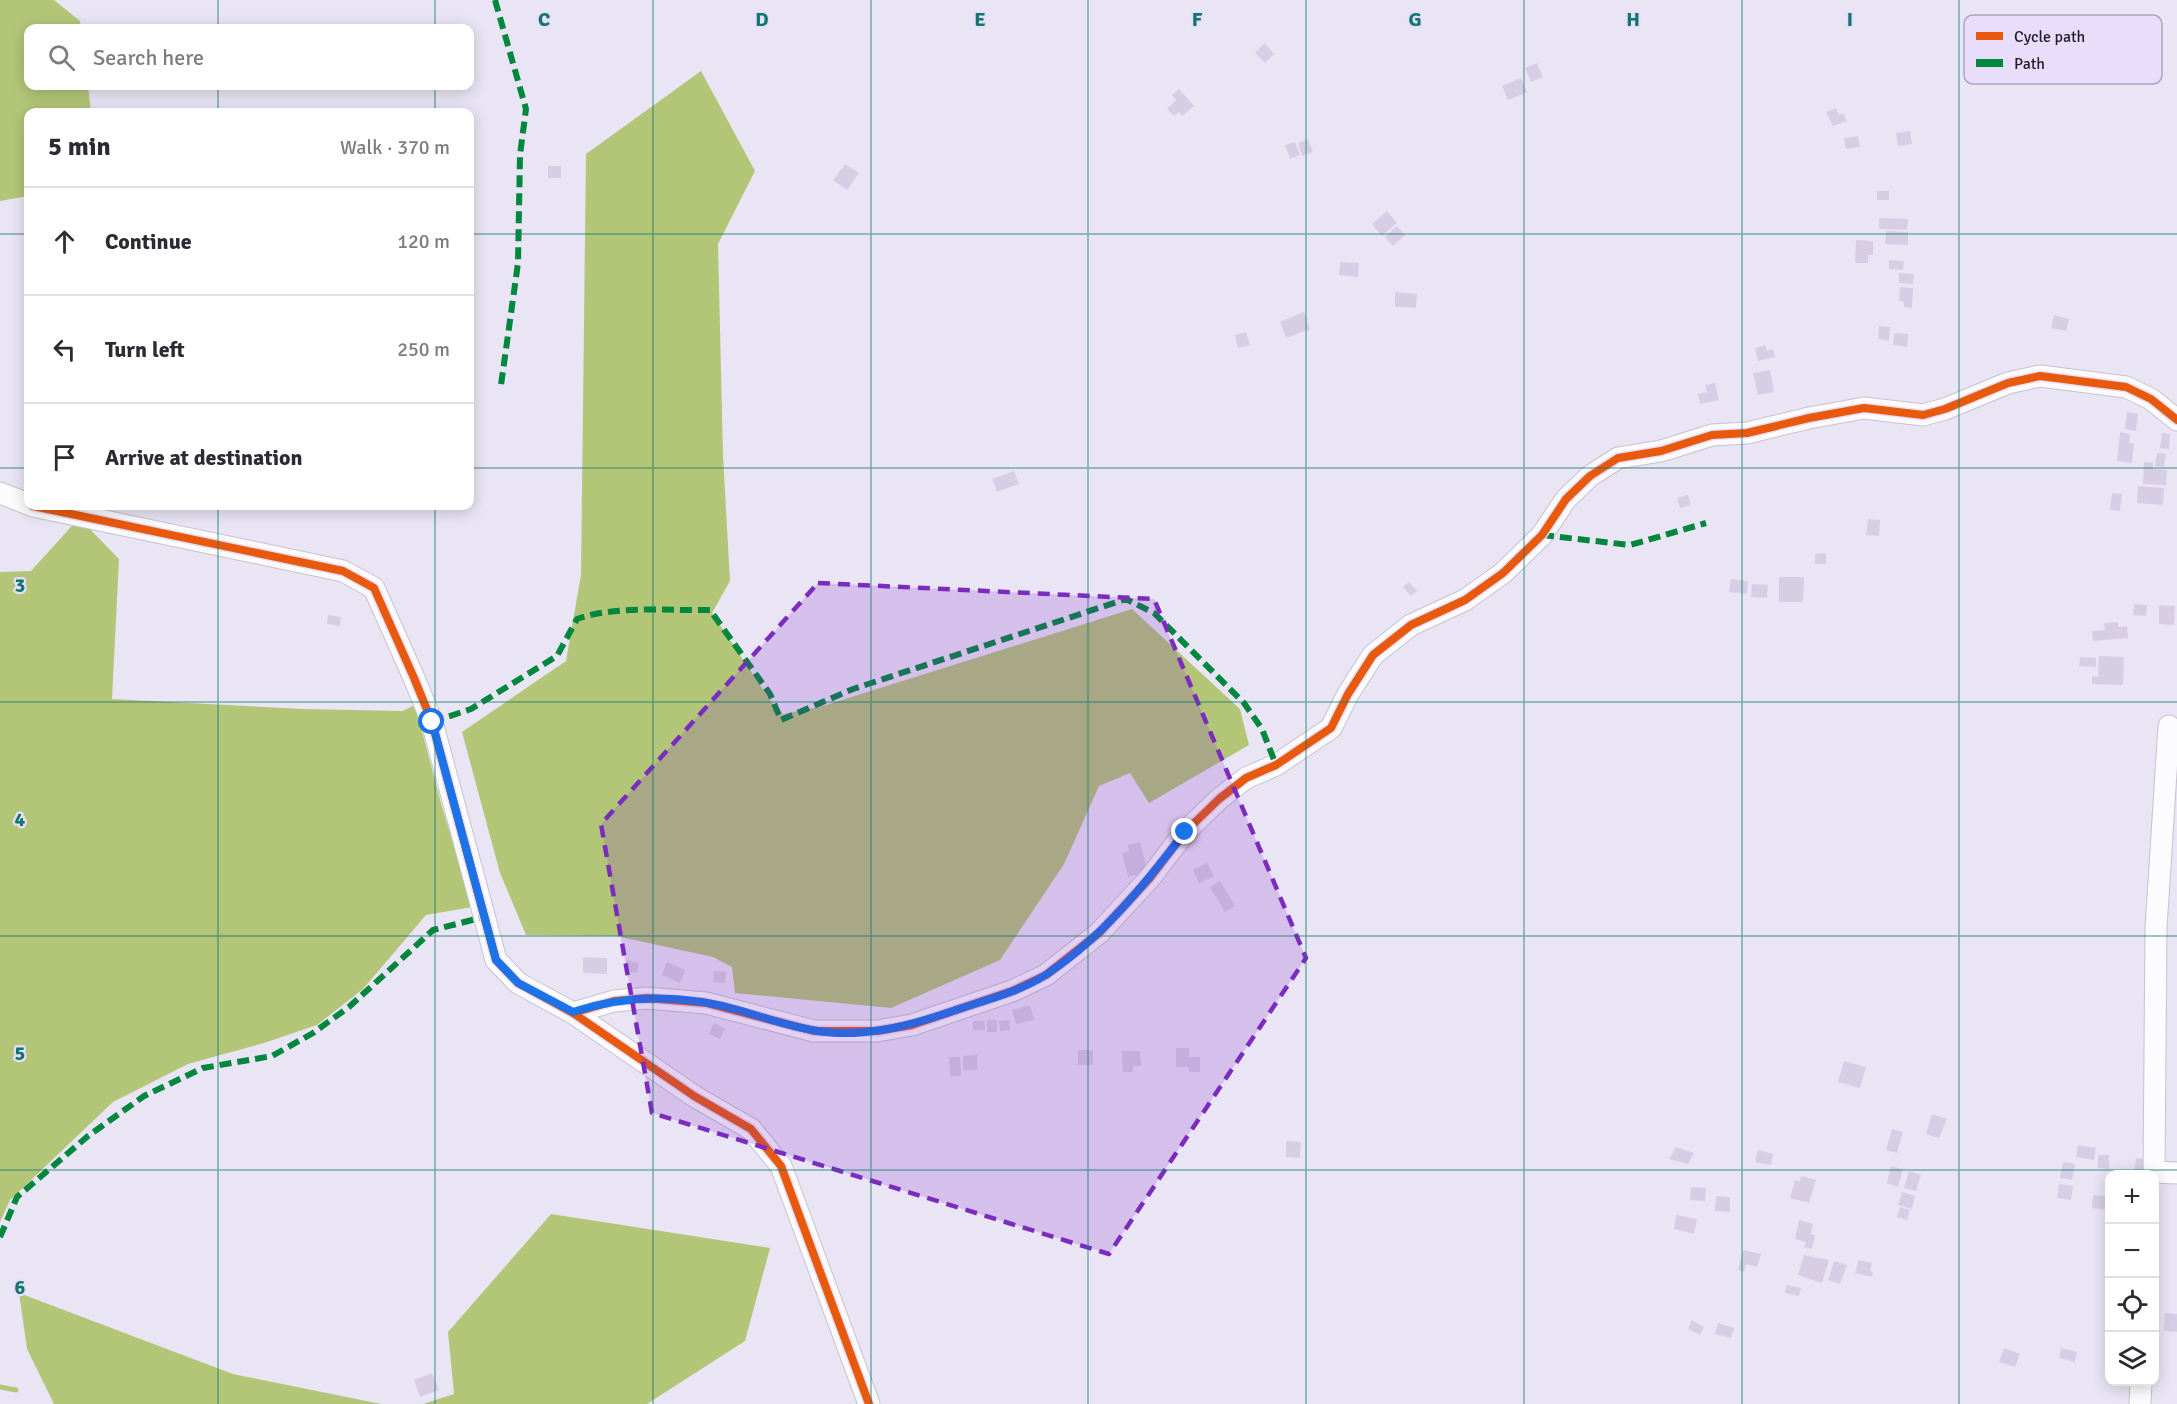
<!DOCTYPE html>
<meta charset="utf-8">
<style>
:root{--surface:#fff;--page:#f2f2f3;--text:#2b2b33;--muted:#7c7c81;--line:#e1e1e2}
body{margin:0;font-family:Signika,sans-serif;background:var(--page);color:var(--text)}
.controls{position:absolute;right:18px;bottom:18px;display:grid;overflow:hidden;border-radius:12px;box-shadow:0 3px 15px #0003}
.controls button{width:54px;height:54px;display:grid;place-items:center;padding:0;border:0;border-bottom:2px solid var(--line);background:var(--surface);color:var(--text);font:30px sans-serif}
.stop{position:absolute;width:18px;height:18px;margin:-14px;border:4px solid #1a73e8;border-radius:50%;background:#fff}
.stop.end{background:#1a73e8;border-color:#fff;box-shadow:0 2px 6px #0008}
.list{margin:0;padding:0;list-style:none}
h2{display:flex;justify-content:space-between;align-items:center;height:78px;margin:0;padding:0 24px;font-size:26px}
h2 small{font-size:20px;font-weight:400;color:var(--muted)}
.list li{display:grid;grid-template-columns:39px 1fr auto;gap:18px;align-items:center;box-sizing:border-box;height:108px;padding:0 24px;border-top:2px solid var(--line)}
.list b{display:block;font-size:22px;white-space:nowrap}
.list em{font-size:20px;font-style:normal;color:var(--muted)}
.icon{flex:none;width:33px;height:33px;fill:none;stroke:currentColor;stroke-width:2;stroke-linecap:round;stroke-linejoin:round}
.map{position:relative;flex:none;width:2177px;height:1404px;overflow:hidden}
.search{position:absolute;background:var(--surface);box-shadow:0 3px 15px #0003;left:24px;top:24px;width:450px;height:66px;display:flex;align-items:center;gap:15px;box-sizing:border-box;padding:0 21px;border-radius:12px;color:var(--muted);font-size:22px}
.panel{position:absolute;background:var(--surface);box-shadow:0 3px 15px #0003;left:24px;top:108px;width:450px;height:402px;border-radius:12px}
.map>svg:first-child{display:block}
.water{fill:#b3c678}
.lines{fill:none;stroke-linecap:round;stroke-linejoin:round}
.stream{stroke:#b3c678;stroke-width:5}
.building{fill:#d7cee5}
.minor-casing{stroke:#c6c2cf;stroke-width:23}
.minor{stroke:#fcfbfe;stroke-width:21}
.quiet{stroke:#00873e;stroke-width:6;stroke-dasharray:12 6;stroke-linecap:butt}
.cycleway-casing{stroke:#e8defc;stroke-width:11}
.cycleway{stroke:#e8590c;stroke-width:8}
.route{stroke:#1a73e8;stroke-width:8}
.marked{fill:#7b2cbf;fill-opacity:0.2;stroke:#7b2cbf;stroke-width:4.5;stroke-dasharray:12 8;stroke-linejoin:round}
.grid{fill:none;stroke:#0f766e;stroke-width:1.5;stroke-opacity:0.55}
.key{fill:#e8defc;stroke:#aca4bd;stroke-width:1.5}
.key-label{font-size:16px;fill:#211c29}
.grid-label{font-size:20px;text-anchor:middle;font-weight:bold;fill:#0f766e;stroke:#e8defc;stroke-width:4.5;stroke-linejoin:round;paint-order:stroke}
</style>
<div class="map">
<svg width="2177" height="1404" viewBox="0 0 2177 1404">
<rect width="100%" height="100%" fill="#eae5f5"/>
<!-- water -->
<g class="water">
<polygon points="0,0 54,0 80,21 81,28 28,28 28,86 88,86 91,112 28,112 28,196 0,201"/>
<polygon points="701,71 755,171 718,244 723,455 730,581 712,613 780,715 826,705 1132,609 1240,709 1249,745 1149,803 1130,773 1099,786 1064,864 1000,960 891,1008 735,993 732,967 713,957 616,936 526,935 500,873 462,732 566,661 581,575 586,154"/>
<polygon points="79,518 119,559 112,699 303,709 402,711 415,705 442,807 473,907 426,915 363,989 317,1025 264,1043 188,1064 113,1102 10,1200 0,1222 0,572 31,571"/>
<polygon points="551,1214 770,1248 745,1341 647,1404 423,1404 454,1394 448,1332"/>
<polygon points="19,1293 233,1374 381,1404 54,1404 27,1349"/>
</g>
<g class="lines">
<!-- stream -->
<polyline class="stream" points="0,1387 16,1390"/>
</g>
<!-- building -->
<g class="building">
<polygon points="1265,43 1274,54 1265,63 1255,53"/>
<polygon points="1537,63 1543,77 1531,82 1525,68"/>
<polygon points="1521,78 1527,92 1508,100 1502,86"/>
<polygon points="1179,89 1194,106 1182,116 1179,112 1174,116 1167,109 1176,100 1172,95"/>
<polygon points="1836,108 1839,115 1843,113 1847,121 1833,126 1826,112"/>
<polygon points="1910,131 1912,144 1898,146 1896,133"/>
<polygon points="1858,136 1860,147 1846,149 1844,138"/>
<polygon points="1308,139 1313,152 1302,156 1298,143"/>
<polygon points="1295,142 1300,155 1290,159 1285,145"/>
<polygon points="845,164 859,173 847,190 833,180"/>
<rect x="548" y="166" width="13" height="12"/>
<rect x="1877" y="191" width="12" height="9"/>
<polygon points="1387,211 1397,223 1382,236 1372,224"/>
<polygon points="1879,218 1908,219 1907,230 1879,229"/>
<polygon points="1397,226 1405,235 1393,246 1385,237"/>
<polygon points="1886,231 1908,232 1908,245 1885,244"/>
<polygon points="1856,240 1873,241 1873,255 1868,255 1868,263 1855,263"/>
<polygon points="1889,260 1904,261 1903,270 1889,269"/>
<polygon points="1340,262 1359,263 1358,277 1339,275"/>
<polygon points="1899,273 1914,274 1913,284 1899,283"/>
<polygon points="1900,287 1913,288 1912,308 1904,307 1904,302 1899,301"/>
<polygon points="1395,292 1417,294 1416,308 1395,307"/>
<polygon points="1304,312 1310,329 1286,338 1280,322"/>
<polygon points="2054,315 2069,319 2066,331 2051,328"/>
<polygon points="1879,326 1890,327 1889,341 1878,339"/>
<polygon points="1246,332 1250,345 1238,348 1235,335"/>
<polygon points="1894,333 1908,334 1907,347 1893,345"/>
<polygon points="1765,345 1767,351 1773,349 1775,357 1758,361 1755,348"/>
<polygon points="1770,370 1774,392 1758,395 1753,373"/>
<polygon points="1715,383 1719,400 1700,404 1698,394 1707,392 1705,385"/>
<polygon points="2127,412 2138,414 2136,431 2125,429"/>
<polygon points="2120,432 2130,434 2129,443 2134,444 2132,463 2117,461"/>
<polygon points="2162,433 2170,434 2169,449 2160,448"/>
<polygon points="2157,453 2166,454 2164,467 2155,466"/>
<polygon points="2144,462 2153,463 2153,469 2167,470 2166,485 2143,484"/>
<polygon points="1014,471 1019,484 997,492 992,479"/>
<polygon points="2138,486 2164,488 2163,505 2137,503"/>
<polygon points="2112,493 2122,494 2120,511 2110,510"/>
<polygon points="1688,495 1691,505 1680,508 1677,498"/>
<polygon points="1868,519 1880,520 1879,536 1866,535"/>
<polygon points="1826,553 1826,564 1815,564 1815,554"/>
<polygon points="1779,577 1804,577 1803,602 1779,602"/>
<polygon points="1731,579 1748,581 1747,594 1729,592"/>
<polygon points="1409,582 1417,591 1411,596 1403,587"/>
<polygon points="1752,584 1768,585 1767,598 1751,597"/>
<polygon points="2134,604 2147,605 2146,616 2133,615"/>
<polygon points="2159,605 2175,606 2174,625 2159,624"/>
<polygon points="328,615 341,617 340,626 327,624"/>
<polygon points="2118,622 2118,627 2127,626 2128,638 2093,641 2092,631 2105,630 2104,623"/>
<polygon points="2099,656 2124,657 2123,685 2092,684 2092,676 2098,677"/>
<polygon points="2080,657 2096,658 2096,667 2079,666"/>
<polygon points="1140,842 1148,872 1128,877 1122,853 1129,851 1128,845"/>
<polygon points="1207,863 1214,876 1199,883 1193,870"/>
<polygon points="1220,881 1235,906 1225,912 1210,887"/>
<polygon points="583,957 607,958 607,974 583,973"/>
<polygon points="627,960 639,963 637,973 625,971"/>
<polygon points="667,962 685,970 680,983 662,975"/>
<polygon points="714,971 726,972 725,983 713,982"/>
<polygon points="1030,1005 1034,1020 1016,1024 1012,1010"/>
<rect x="987" y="1020" width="10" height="12"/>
<polygon points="1009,1020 1010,1030 1000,1031 999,1021"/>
<polygon points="973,1021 984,1021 985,1030 973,1030"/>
<polygon points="714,1023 725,1029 720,1039 709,1034"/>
<polygon points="1176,1048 1189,1048 1189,1057 1200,1057 1200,1072 1189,1072 1189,1067 1176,1067"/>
<rect x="1078" y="1050" width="15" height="15"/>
<polygon points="1122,1051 1140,1051 1141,1066 1133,1066 1133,1072 1123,1072"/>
<polygon points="977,1055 977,1070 963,1070 963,1056"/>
<polygon points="949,1057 960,1057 961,1076 950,1076"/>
<polygon points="1844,1061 1866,1067 1860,1088 1838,1082"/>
<polygon points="1932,1114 1947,1119 1939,1138 1926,1134"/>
<polygon points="1892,1129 1903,1132 1897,1153 1886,1150"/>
<polygon points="1286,1141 1301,1142 1300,1158 1286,1157"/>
<polygon points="2078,1145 2096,1148 2094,1160 2076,1157"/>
<polygon points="1676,1147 1694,1153 1688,1164 1669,1159"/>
<polygon points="1758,1150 1773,1154 1771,1165 1755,1162"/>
<polygon points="2098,1155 2109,1155 2109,1169 2098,1168"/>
<polygon points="2136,1158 2146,1160 2144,1174 2134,1173"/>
<polygon points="2063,1162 2075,1164 2072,1180 2060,1178"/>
<polygon points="1891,1166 1903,1169 1898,1187 1887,1183"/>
<polygon points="1909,1171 1921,1175 1916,1191 1904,1188"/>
<polygon points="1801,1176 1816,1180 1809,1203 1790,1198 1795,1180 1800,1182"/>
<polygon points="2059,1184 2073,1186 2071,1200 2057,1198"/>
<polygon points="1691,1187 1706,1188 1705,1201 1690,1200"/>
<polygon points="1902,1192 1915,1196 1912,1209 1898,1205"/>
<polygon points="2093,1195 2110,1197 2110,1210 2092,1208"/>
<polygon points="1716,1196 1730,1197 1730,1212 1715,1211"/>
<polygon points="1900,1207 1910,1210 1907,1220 1897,1217"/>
<polygon points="1676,1215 1697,1219 1694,1234 1674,1229"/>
<polygon points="1799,1220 1813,1224 1811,1234 1815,1235 1812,1249 1804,1247 1806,1242 1795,1239"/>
<polygon points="1743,1250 1761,1254 1757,1267 1746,1264 1744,1272 1738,1270"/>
<polygon points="1804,1255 1829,1260 1822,1283 1798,1275"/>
<polygon points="1859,1260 1872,1263 1870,1271 1873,1272 1872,1277 1855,1273"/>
<polygon points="1834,1261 1847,1265 1840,1284 1828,1280"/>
<polygon points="1786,1285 1801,1288 1799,1296 1785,1293"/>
<polygon points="2165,1313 2177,1314 2177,1332 2164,1331"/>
<polygon points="1692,1320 1704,1327 1700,1335 1688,1329"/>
<polygon points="1718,1323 1734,1328 1731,1338 1715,1334"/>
<polygon points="2004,1348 2020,1354 2015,1367 1999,1362"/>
<polygon points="2061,1348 2077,1352 2075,1362 2059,1358"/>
<polygon points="432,1373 439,1390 420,1397 414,1380"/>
</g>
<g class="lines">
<!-- minor casing -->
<g class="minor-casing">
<g id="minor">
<polyline points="0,493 28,504"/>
<polyline points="33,506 343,571 374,588 414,678 432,722 496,960 518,983 573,1013 694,1096 751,1129 781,1166 869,1404"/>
<polyline points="2169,726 2156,928 2154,1172 2177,1173"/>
<polyline points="573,1013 614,1001 647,998 706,1003 814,1031 877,1031 912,1025 1012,991 1046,975 1099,933 1149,879 1185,832 1219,799 1246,778 1276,765 1331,728 1348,694 1373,655 1411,625 1465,600 1503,573 1542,535 1566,499 1590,476 1618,458 1661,451 1712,435 1747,433 1809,418 1864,408 1923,415 1945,409 2008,383 2040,376 2126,387 2151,399 2177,420"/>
<polyline points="2140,1404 2141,1382"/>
</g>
</g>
<!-- minor -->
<use href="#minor" class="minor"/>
<!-- quiet -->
<g class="quiet">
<polyline points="495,0 526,109 520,155 518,263 501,385"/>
<polyline points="1542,535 1630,545 1706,523"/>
<path d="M432,722L471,709L557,656L577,619C617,605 669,611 710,610L770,694L781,720L853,689L1126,599L1154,613L1244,703L1262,729L1276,765"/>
<polyline points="0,1237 17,1197 88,1136 144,1096 203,1068 272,1056 313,1033 349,1007 433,930 484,917"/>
</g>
<!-- cycleway casing -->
<g class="cycleway-casing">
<g id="cycleway">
<polyline points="33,506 343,571 374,588 414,678 432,722 496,960 518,983 573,1013 694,1096 751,1129 781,1166 869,1404"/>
<polyline points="573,1013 614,1001 647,998 706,1003 814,1031 877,1031 912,1025 1012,991 1046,975 1099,933 1149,879 1185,832 1219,799 1246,778 1276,765 1331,728 1348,694 1373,655 1411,625 1465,600 1503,573 1542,535 1566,499 1590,476 1618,458 1661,451 1712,435 1747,433 1809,418 1864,408 1923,415 1945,409 2008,383 2040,376 2126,387 2151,399 2177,420"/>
</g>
</g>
<!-- cycleway -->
<use href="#cycleway" class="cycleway"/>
</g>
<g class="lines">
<!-- route -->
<path class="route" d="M432,722L496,960L518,983L573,1012C628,994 686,995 742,1011C765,1018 788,1026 812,1030C858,1039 906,1027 950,1012C982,1001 1018,993 1047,974C1103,937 1145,884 1185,832"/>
</g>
<!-- marked area -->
<path class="marked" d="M818,583L1154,599L1306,958L1109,1254L652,1113L601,824Z"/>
<!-- grid -->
<path class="grid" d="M218,0V28M435,0V28M653,0V1404M871,0V1404M1088,0V1404M1306,0V1404M1524,0V1404M1742,0V1404M1959,0V1404M218,86V112M435,86V112M0,234H28M470,234H2177M0,468H28M470,468H2177M218,506V1404M435,506V1404M0,702H2177M0,936H2177M0,1170H2177"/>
<!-- legend -->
<rect x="1964" y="15" width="198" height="69" rx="9" class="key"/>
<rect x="1976" y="32" width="27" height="8" fill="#e8590c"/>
<rect x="1976" y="59" width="27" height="8" fill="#00873e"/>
<g class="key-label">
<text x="2014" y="42">Cycle path</text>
<text x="2014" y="69">Path</text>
</g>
<g class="grid-label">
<text x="544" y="26">C</text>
<text x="762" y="26">D</text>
<text x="980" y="26">E</text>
<text x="1197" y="26">F</text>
<text x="1415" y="26">G</text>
<text x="1633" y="26">H</text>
<text x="1850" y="26">I</text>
<text x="20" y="592">3</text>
<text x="20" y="826">4</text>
<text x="20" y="1060">5</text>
<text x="20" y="1294">6</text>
</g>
</svg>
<div class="controls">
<button>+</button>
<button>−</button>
<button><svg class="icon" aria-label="locate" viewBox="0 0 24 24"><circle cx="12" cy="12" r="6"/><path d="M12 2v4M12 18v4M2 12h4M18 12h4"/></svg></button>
<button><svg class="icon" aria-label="layers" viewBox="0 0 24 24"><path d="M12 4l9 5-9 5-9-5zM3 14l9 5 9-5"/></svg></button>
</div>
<div class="stop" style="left:432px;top:722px"></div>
<div class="stop end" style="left:1185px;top:832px"></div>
<div class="search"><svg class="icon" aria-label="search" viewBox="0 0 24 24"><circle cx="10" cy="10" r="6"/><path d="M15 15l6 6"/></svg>Search here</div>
<section class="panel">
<h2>5 min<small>Walk · 370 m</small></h2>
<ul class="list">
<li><svg class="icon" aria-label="ahead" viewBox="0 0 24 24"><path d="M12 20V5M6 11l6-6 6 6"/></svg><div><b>Continue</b></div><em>120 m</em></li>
<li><svg class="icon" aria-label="left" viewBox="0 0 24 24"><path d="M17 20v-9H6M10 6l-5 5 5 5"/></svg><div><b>Turn left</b></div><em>250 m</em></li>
<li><svg class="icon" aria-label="arrive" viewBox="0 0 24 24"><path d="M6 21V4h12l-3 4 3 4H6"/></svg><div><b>Arrive at destination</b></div></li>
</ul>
</section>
</div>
